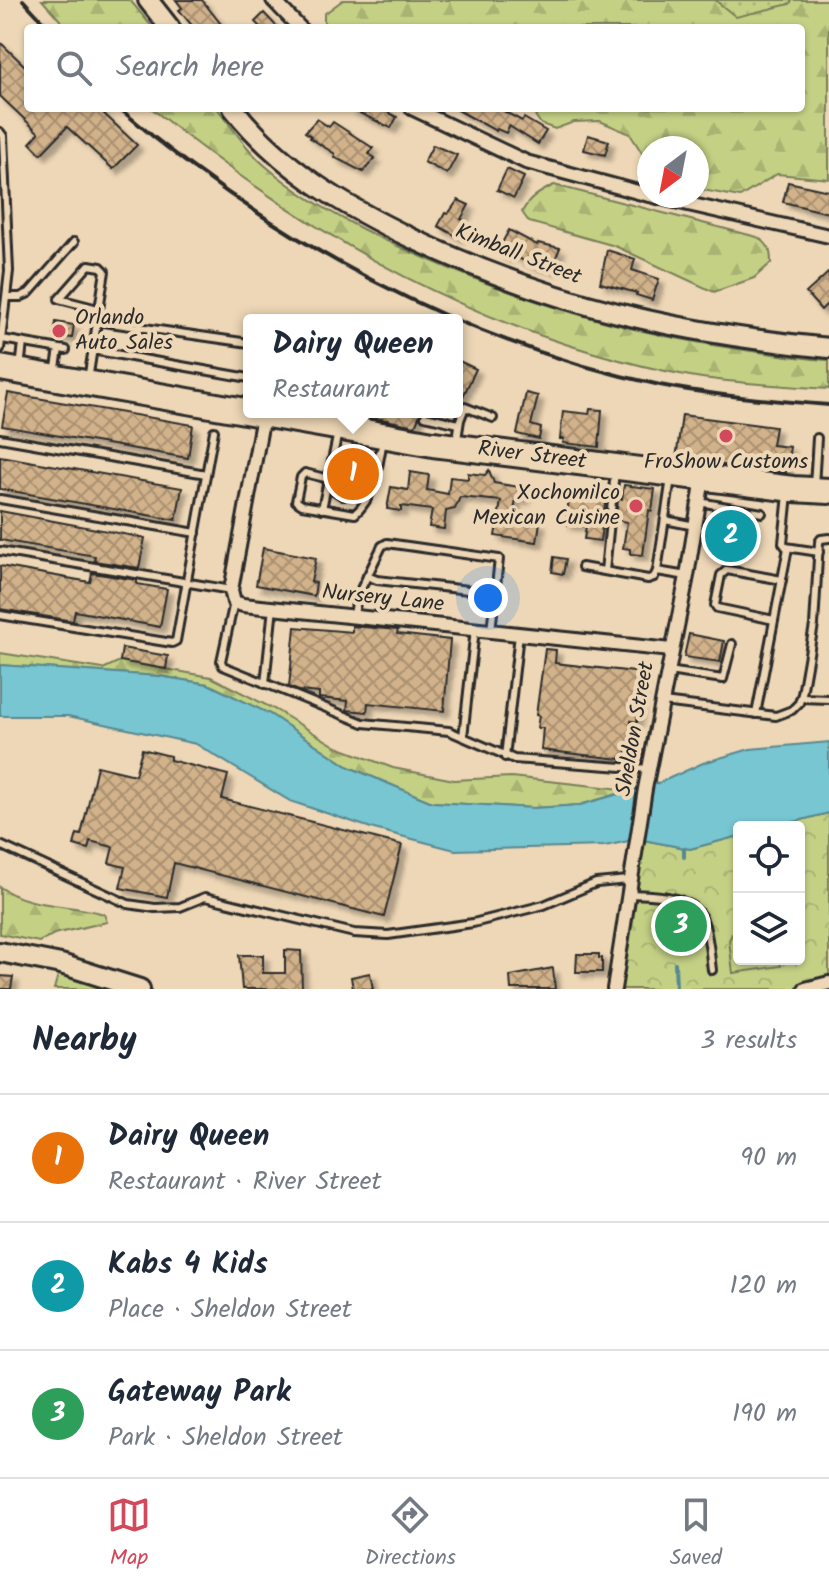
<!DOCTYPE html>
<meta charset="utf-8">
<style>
:root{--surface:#fff;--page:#f6f6f7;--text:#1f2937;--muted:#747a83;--line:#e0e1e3;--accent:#d1495b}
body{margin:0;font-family:Kalam,sans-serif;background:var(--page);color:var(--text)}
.controls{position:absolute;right:24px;bottom:24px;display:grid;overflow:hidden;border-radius:8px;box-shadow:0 2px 6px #0004}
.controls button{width:72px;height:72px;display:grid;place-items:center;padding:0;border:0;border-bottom:2px solid var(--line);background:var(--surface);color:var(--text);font:40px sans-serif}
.compass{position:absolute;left:637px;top:136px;width:72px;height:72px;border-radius:50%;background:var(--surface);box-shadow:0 2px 6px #0004;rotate:212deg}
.you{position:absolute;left:488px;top:598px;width:28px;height:28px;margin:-20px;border:6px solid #fff;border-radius:50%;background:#1a73e8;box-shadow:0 0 0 12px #1a73e833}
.badge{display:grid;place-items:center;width:52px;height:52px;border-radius:50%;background:var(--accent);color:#fff;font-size:26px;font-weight:700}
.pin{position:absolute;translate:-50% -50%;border:4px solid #fff;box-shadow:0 2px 8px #0006}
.popup{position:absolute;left:243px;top:314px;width:220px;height:104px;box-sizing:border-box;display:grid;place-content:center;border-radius:8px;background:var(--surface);filter:drop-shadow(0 2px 6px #0005);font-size:26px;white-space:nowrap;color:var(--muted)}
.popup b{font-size:30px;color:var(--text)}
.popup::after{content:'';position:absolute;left:50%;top:100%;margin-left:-16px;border:16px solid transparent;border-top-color:var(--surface)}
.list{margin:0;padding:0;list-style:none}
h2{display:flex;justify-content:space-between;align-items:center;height:104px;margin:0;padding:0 32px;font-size:34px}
h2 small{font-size:26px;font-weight:400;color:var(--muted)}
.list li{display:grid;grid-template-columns:52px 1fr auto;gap:24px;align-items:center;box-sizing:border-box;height:128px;padding:0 32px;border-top:2px solid var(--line)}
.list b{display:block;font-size:30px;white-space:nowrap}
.list p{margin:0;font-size:26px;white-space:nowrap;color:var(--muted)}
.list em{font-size:26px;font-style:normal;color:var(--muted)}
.icon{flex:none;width:44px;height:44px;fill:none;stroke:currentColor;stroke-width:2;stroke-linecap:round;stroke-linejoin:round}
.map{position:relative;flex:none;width:829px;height:989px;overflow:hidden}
.search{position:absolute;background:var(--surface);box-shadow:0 2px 6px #0004;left:24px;right:24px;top:24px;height:88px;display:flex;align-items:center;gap:20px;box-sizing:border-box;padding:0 28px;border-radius:8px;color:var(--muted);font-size:30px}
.sheet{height:488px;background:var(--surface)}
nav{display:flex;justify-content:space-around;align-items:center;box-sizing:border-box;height:112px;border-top:2px solid var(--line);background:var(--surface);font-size:22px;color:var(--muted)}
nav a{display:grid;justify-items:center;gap:4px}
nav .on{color:var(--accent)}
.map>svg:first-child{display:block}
.grass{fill:url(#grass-dots);stroke:#787e58;stroke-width:2}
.forest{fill:url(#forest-firs);stroke:#787e58;stroke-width:2}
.park{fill:url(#park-crowns);stroke:#787e58;stroke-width:2}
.garden{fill:#c4d185;stroke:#787e58;stroke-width:2}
.water{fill:#77c6d2;stroke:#59888f;stroke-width:2}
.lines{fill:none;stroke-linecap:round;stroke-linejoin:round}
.stream{stroke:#59888f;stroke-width:4}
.building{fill:url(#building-cross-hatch);stroke:#2b2b2b;stroke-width:2;filter:url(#shadow)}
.lane-casing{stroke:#2b2b2b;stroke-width:12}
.street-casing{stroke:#2b2b2b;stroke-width:18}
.secondary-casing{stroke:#2b2b2b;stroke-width:24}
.highway-casing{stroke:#2b2b2b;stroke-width:30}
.lane{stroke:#eed7b6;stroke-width:6}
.street{stroke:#eed7b6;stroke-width:12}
.secondary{stroke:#eed7b6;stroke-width:18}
.highway{stroke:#eed7b6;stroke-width:24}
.rail{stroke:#2b2b2b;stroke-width:4}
.poi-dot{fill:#d1495b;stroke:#eed7b6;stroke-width:3}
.labels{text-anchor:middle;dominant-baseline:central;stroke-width:8;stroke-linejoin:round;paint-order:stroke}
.street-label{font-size:22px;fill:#2b2b2b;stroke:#eed7b6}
.poi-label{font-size:22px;fill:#2b2b2b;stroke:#eed7b6;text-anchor:start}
</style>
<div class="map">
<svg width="829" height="989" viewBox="0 0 829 989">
<defs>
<pattern id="grass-dots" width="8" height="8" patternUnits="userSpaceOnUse" patternTransform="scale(2)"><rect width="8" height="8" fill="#c4d185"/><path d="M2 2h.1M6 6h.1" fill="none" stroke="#a9b473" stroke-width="1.8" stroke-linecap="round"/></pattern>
<pattern id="forest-firs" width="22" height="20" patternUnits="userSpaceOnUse" patternTransform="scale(2)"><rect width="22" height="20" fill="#c4d185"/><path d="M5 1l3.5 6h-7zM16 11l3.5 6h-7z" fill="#a9b473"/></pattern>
<pattern id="park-crowns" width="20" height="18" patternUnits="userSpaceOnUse" patternTransform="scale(2)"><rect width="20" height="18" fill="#c4d185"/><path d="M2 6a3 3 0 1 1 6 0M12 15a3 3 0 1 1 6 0" fill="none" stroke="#a9b473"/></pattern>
<pattern id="building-cross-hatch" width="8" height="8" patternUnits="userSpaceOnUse" patternTransform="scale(2)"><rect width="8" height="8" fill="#d1b28a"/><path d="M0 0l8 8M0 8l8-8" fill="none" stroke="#aa9171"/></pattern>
<filter id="shadow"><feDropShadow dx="5.5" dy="5.5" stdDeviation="2" flood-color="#0004"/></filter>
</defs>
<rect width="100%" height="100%" fill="#eed7b6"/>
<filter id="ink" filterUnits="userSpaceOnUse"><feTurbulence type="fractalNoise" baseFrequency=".0125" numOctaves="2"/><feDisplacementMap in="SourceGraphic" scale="16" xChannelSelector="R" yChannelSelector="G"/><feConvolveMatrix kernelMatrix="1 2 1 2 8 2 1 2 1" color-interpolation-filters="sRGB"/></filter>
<g filter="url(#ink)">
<!-- grass -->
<polygon class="grass" points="715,0 792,0 790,4 736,18"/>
<!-- forest -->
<g class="forest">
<polygon points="42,0 130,0 153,28 67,28"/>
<polygon points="343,0 715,0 736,17 790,4 792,0 829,0 829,179 777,174 740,197 697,189 697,148 649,148 649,164 630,134 600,121 574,122 555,129 541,124 530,108 801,108 801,28 324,28 324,14"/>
<path d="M151,108H217C233,128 248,152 268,168C318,211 388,243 448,268C550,310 642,336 751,351C777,354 803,359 829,360V389C783,385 735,384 690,376C484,337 312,238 151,108Z"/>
<path d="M554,185L757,237C769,244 771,250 771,263L754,278L714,292L615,246L529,222L522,212C529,198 540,192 554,185Z"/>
<polygon points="0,653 103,669 120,661 211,677 276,710 337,747 393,768 454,780 511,777 631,790 580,805 534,808 432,802 349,767 270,714 208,684 159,676 0,665"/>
<path d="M0,887C31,909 69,903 104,914L107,922L54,934L39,942L0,934Z"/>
</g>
<!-- park -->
<g class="park">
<polygon points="829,813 829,983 805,989 614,989 638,839 690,849 739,836 739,959 799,959 799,827 774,827"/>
<polygon points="61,964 140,989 54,989"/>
</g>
<!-- garden -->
<polygon class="garden" points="732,934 739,934 739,959 780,959 781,966 733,973 729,940"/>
<!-- water -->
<polygon class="water" points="0,665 159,676 208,684 270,714 349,767 432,802 534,808 580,805 661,782 703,763 750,749 829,742 829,813 774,827 739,827 739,836 690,849 638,839 605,846 455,850 374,829 290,801 196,744 68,716 0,716"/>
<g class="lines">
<!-- stream -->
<g class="stream">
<polyline points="684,857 684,848"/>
<polyline points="675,963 676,989"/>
</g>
</g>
<!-- building -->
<g class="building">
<polygon points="176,0 202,0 224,28 194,28 179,10 182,8"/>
<polygon points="264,13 278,28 261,28 255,22"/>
<polygon points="0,42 28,69 28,108 98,108 137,145 113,169 67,127 41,154 30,143 39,133 0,96"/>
<polygon points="349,108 380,108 397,117 391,128"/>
<polygon points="454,108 498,108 522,121 524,118 546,131 538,144 509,126 506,133 497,129 496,131"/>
<polygon points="317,119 329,127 333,122 373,148 369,154 375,158 363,172 334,157 335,154 310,138 311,136 305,132"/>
<polygon points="588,135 609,141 605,155 584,150"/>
<polygon points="433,145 457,155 447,174 424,162"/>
<polygon points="507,169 524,177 514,198 497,190"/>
<polygon points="788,182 829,191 828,213 783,202"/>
<polygon points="458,200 469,205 461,219 467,222 458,237 438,226 445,213 448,214"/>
<polygon points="509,230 537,245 538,243 560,248 551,269 530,264 509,253 506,257 497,252"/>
<polygon points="607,250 635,259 632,270 659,279 652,300 636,295 637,293 600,283"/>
<polygon points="829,272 829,302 821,310 806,293"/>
<polygon points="56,322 74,325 72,338 54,335"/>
<polygon points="457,360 476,369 457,409"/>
<polygon points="8,393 193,425 188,458 2,426"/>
<polygon points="526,393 538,396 531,425 541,428 539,439 517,434"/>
<polygon points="590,409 602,410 599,447 563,443 564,439 560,439 563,411 589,414"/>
<polygon points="372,412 421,412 415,426 371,417"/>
<polygon points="682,415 775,427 772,445 790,447 786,473 676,459"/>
<polygon points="0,456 182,488 176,520 0,489"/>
<polygon points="345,460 359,463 353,488 340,485"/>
<polygon points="489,470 494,483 526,488 524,499 516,498 513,518 540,522 537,542 495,536 501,501 460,497 455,509 446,511 444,529 429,527 432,510 401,506 401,511 387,509 391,487 408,490 410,472 429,475 427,490 448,494 450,477 468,479 468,473 485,475"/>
<polygon points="624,485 655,489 652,511 649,510 643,555 630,554 630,549 623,548 627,522 616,520 618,499 622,499"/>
<polygon points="570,493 606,497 600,541 584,539 586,526 565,524"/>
<polygon points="0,511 145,538 139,568 94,561 95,556 0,540"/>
<polygon points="718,525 747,531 743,548 714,541"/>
<polygon points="263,548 316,558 311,582 316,583 314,596 256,585"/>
<polygon points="554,557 566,559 563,574 552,572"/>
<polygon points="0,566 90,582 92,573 137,580 137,584 167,589 160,627 75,611 73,621 0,609"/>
<polygon points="352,626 398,630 397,634 450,640 444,711 368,703 367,712 347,710 348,701 319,698 319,693 299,691 289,687 295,627 352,632"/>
<polygon points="689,634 724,641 720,662 684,657"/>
<polygon points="122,648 168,656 166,669 120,661"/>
<polygon points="545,649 556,650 555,663 643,673 637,722 631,721 628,751 620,759 541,750 543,728 537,728 539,716 536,715"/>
<polygon points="142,749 170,756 170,760 228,775 222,799 402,845 384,917 174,863 167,897 120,888 125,867 109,863 113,847 90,841 88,849 74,845 77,834 81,835 97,766 135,775"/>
<polygon points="285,950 301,951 302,989 242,989 239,955 263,955 263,973 285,973"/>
<polygon points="577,954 599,954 599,958 602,958 602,972 576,972"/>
<polygon points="553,968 555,989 511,989 510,976"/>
<polygon points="370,973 373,989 353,989 351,977"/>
<polygon points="0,976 13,977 11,989 0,989"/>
</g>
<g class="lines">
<!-- lane casing -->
<g class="lane-casing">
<g id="lane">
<polyline points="0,132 3,136 9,271 0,349"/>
<polyline points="7,297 20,297 29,293 74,242"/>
<polyline points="96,321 249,343"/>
<polyline points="2,339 66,350"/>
<polyline points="92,350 249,378"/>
<polyline points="20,368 23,343"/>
<polyline points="55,374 59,349"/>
<polyline points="88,380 105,271 101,267 89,265 59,299 98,309"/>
<polyline points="425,416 459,424"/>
<polyline points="0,438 206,474"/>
<polyline points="457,439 460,420 465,407 493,418"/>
<path d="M381,450C369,464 367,480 356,494L343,496L332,489L329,479L305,473L301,477L296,501L302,505L355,514C376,495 378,466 383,440"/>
<polyline points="671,478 657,571 687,576"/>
<polyline points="814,486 817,438"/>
<polyline points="788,494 783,543 786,547 819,552"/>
<polyline points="0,499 196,533"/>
<polyline points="699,502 762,513"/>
<polyline points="322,509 338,432"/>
<polyline points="665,520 695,526"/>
<polyline points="0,551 231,590"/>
<polyline points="582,567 648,579 654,577 657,571"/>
<polyline points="605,571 615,471"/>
<polyline points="367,576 377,580 496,593"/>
<polyline points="234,602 221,661 223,666 363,723 449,731 514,759 649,769"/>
<polyline points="0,615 172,643 176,641 214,431"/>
<polyline points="354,615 357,597 382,546 387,543 499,559 491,631"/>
<polyline points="774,620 717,608 715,605 721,575 727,570 782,580"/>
<polyline points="668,671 723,679 732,644"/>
<polyline points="265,684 273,607"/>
<polyline points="801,698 829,699"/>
<polyline points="663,702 776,716 792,710 799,703 802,694 814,625 819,542 821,539 829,538"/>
<polyline points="756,714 788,548"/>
<polyline points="463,737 475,629"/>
<polyline points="505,757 519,634"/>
<polyline points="0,845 128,904 155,908 180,907 205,897 354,933 388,935 473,923 544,905 596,883 629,880"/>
<path d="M629,894C653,895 692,894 703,920C709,934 710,955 712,970"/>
</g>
</g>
<!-- street casing -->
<g class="street-casing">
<g id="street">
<polyline points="273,0 300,28"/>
<polyline points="412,108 526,162 649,195"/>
<polyline points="653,196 829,236"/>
<polyline points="263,416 231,590 234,602 243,605 671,650"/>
<polyline points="614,989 645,789 687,576 703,478"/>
<polyline points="805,989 829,983"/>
</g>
</g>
<!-- secondary casing -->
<g class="secondary-casing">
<g id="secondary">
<polyline points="148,0 170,28"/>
<path d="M233,108C281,169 344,206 413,239C553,305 676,333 829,348"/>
<polyline points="0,952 61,964 140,989"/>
</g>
</g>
<!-- highway casing -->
<g class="highway-casing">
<polyline id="highway" points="0,368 433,444 793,489 829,491"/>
</g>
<!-- lane -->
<use href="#lane" class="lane"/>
<!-- street -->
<use href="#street" class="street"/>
<!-- secondary -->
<use href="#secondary" class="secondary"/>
<!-- highway -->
<use href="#highway" class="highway"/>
<!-- rail -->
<g class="rail">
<polyline points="23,0 49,28"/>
<path d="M119,108C272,240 461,343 660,385C716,396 773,401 829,405"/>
</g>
</g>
</g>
<!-- markers -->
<g class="poi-dot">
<circle cx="59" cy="331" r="8"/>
<circle cx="726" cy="436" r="8"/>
<circle cx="636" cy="506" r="8"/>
</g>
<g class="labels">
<!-- street labels -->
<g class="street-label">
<text transform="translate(518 255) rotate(21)">Kimball Street</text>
<text transform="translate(532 456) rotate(7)">River Street</text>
<text transform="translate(383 599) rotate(6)">Nursery Lane</text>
<text transform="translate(636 729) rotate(-80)">Sheldon Street</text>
</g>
<!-- poi labels -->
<g class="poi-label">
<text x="75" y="318">Orlando<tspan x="75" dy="25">Auto Sales</tspan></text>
<text x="726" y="462" text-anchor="middle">FroShow Customs</text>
<text x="620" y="493" text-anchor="end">Xochomilco<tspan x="620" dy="25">Mexican Cuisine</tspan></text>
</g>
</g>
</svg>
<div class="controls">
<button><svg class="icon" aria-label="locate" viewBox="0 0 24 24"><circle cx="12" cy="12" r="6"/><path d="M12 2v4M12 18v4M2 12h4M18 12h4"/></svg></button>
<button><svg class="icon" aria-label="layers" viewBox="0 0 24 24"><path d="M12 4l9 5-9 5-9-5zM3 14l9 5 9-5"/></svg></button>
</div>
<svg class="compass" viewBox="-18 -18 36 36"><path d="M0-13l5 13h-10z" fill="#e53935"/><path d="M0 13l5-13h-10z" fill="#747a83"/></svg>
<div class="you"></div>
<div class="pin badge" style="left:353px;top:474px;background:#e8710a">1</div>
<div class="popup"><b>Dairy Queen</b>Restaurant</div>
<div class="pin badge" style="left:731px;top:536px;background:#0f9aa8">2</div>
<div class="pin badge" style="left:681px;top:926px;background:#2e9e5b">3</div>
<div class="search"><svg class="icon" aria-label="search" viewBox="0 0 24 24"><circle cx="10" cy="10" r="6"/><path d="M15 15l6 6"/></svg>Search here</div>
</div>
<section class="sheet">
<h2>Nearby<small>3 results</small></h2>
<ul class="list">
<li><span class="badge" style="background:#e8710a">1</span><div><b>Dairy Queen</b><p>Restaurant · River Street</p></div><em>90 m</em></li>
<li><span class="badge" style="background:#0f9aa8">2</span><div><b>Kabs 4 Kids</b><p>Place · Sheldon Street</p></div><em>120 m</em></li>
<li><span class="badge" style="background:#2e9e5b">3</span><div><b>Gateway Park</b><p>Park · Sheldon Street</p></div><em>190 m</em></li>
</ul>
</section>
<nav>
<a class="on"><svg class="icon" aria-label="map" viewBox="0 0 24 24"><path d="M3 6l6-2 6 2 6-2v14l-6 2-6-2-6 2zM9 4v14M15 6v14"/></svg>Map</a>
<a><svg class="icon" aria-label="directions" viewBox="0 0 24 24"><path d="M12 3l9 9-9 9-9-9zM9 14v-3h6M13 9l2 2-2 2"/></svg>Directions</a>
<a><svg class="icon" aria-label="saved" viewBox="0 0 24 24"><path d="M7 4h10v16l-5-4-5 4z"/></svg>Saved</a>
</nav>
